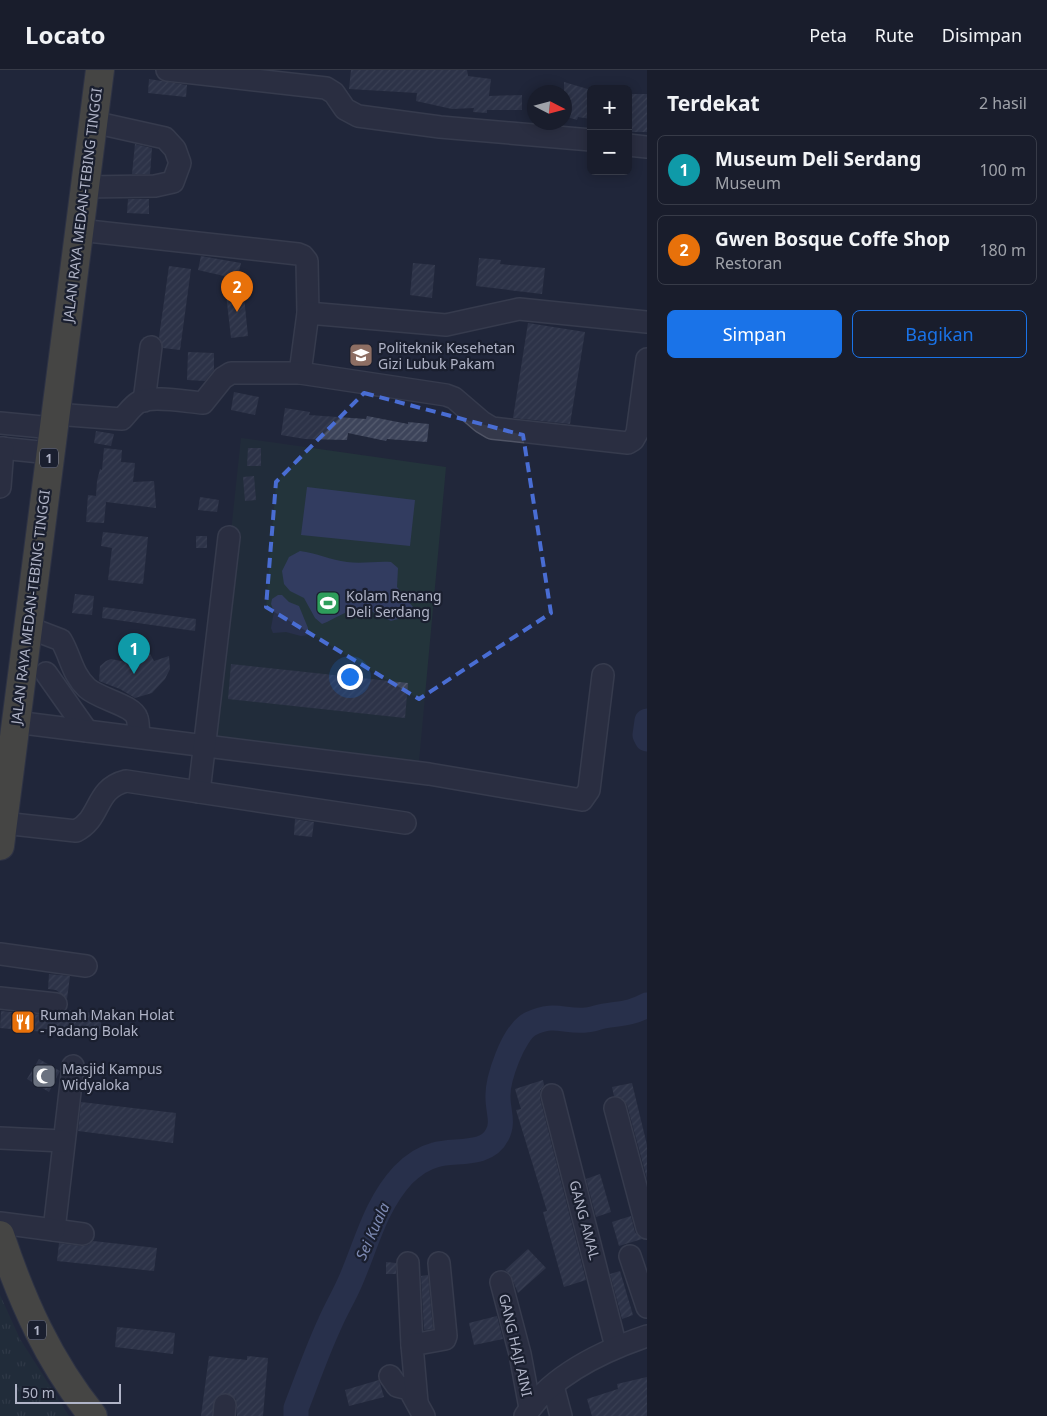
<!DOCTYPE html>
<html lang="id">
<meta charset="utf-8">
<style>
:root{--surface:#191d2c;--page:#222634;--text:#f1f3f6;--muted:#9fa2a9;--line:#373b48;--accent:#1a73e8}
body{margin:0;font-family:"Noto Sans",sans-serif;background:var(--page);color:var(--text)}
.controls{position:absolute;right:15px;top:15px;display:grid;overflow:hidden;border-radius:8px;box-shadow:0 2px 12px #0003}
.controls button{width:45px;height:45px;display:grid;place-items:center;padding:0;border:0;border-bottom:1px solid var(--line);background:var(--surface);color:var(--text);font:25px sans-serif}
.compass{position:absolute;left:527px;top:15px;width:45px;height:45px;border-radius:50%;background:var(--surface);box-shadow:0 2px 12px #0003;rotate:96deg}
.scale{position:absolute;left:15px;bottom:12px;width:106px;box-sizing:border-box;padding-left:5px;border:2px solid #b0b4c7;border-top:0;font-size:14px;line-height:18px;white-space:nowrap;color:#b0b4c7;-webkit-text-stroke:4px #1a1f2f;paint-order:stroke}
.you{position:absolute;left:349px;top:606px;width:18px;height:18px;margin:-12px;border:4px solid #fff;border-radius:50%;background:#1a73e8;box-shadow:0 0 0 8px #1a73e833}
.badge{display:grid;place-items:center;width:32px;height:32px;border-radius:50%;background:var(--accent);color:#fff;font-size:16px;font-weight:700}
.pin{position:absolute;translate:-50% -41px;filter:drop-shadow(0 1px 2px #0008)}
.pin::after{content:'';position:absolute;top:26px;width:18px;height:15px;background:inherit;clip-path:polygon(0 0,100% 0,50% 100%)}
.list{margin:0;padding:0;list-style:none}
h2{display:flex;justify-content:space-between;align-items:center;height:65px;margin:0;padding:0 20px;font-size:21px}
h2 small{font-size:16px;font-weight:400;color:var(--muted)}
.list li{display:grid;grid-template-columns:32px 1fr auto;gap:15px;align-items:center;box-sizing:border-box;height:70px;margin:0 10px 10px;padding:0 10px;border:1px solid var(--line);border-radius:8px}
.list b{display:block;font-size:19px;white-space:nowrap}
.list p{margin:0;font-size:16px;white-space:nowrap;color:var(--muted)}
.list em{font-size:16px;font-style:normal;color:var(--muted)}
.actions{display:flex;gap:10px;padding:15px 20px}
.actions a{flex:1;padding:11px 0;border:1px solid var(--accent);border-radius:8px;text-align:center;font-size:18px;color:var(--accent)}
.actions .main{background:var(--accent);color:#fff}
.map{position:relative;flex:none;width:647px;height:1346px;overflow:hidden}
header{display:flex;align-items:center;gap:30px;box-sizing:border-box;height:70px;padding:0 25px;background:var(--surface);border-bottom:1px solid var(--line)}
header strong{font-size:24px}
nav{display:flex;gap:28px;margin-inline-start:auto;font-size:18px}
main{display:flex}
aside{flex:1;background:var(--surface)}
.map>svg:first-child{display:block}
.green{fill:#23343b}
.park{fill:url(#park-tufts)}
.water{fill:#323c60}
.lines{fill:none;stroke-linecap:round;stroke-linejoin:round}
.river{stroke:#323c60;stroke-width:25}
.building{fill:url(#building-hatch)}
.minor-casing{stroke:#505465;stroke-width:24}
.highway-casing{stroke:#3d4152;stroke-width:30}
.minor{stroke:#35394b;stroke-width:21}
.highway{stroke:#716b51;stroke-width:28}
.marked{fill:none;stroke:#496dd3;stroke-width:4;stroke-dasharray:10 6;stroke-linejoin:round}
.labels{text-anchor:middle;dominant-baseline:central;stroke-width:4.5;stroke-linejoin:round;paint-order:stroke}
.shield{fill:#1a1f2f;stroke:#838799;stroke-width:1}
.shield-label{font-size:12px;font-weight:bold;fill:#b0b4c7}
.street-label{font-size:14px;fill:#b0b4c7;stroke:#1a1f2f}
.poi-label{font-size:14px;fill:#b0b4c7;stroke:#1a1f2f;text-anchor:start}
.water-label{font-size:15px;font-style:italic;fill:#7e8bb4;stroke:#1a1f2f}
</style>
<header>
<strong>Locato</strong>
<nav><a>Peta</a><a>Rute</a><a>Disimpan</a></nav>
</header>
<main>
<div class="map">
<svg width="647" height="1346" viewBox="0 0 647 1346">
<defs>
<pattern id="park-tufts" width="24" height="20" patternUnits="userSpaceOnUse" patternTransform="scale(1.25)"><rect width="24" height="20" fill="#23343b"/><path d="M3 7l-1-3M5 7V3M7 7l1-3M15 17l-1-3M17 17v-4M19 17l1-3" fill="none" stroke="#404f56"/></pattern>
<pattern id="building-hatch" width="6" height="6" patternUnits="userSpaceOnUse" patternTransform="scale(1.25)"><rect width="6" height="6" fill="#3d445a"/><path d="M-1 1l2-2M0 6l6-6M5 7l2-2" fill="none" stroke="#565d70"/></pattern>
</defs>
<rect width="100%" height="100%" fill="#21273a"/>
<!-- green -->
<polygon class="green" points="241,368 446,397 419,691 209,670"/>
<!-- park -->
<polygon class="park" points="0,1225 20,1269 69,1346 0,1346"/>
<!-- water -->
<g class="water">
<polygon points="307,417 415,430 410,476 301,465"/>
<path d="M300,481C316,483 331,490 347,492C362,494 376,491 391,492L398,498L397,517L413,537L411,545L391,551C384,548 377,543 370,541C352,534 339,548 322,554L315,548L304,528L290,521L284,514L282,501L289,487Z"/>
<polygon points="278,525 282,525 289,532 299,536 308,558 308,565 301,566 286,562 273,563 271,558 274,542 271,534 272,529"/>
</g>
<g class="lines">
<!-- river -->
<g class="river">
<polyline points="647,651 645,665 647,669"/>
<path d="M296,1346V1338C307,1310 317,1281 330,1253C336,1239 344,1226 350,1212C366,1176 375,1135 403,1105C412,1096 423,1088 435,1085C454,1079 486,1087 497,1065C504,1053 498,1041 498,1028C497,1010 513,963 530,954C555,942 563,952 586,950C592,950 598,947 604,946C622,943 630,944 647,935"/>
</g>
</g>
<!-- building -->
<g class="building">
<polygon points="351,0 467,0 468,6 491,9 489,26 522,25 522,40 487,40 487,43 473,42 474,38 452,39 416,31 417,23 349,19"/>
<polygon points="149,9 187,15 186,27 148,23"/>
<polygon points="564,12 591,20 591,49 578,47 577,50 564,46"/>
<rect x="628" y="24" width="19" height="38"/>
<polygon points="135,74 152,78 150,104 132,104"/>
<polygon points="128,129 149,129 149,144 127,143"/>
<polygon points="201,186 241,193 235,218 243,217 248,266 231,268 224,206 198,200"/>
<polygon points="479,188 501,190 500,194 545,198 542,224 476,216"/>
<polygon points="413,193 435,195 432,228 410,225"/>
<polygon points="169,196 191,199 180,280 163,278 159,267"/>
<polygon points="528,253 585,262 570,354 513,348"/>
<polygon points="188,282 214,283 214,300 205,311 187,310"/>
<polygon points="234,322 259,327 255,345 231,340"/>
<polygon points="285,338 310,342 309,345 366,349 367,346 408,354 408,352 429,354 427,372 387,369 386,371 348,363 347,370 305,369 281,365"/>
<polygon points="96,361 114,364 111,376 94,373"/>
<polygon points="104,378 122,380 121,392 135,393 133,412 154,411 156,438 106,432 104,453 86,452 88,425 96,426 97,411 100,399 102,400"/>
<polygon points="248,378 261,378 261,396 247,396"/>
<polygon points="254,406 256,430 245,431 243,407"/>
<polygon points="200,427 219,430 217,442 198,440"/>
<polygon points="103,462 148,467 143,514 108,510 112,478 101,476"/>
<rect x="196" y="466" width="11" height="12"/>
<polygon points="75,524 94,526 92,545 72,543"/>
<polygon points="103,537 196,549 195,561 102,548"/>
<polygon points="122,568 145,575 154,591 169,586 170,599 165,609 152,623 135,628 120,619 99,611 100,596 106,591 111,589 131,593"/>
<polygon points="231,594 408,613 405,648 228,629"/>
<polygon points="295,749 314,752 312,767 294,765"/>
<polygon points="49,904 70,906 67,929 56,920 48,919"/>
<polygon points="67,940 102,944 100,965 45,959 45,962 0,958 1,941 55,946 61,945"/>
<polygon points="39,989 60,1001 49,1022 27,1009"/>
<polygon points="543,1010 544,1015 540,1021 540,1028 586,1210 564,1217 543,1142 547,1141 516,1040 521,1039 515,1019"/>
<polygon points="632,1013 647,1075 647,1109 627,1035 623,1029 614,1026 612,1017"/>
<polygon points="81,1032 176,1043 173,1073 78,1061"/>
<polygon points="600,1104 611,1142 596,1147 586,1109"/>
<polygon points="631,1146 635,1162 642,1169 619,1176 612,1152"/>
<polygon points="93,1171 157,1178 154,1201 57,1191 59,1173 82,1176 88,1175"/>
<polygon points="528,1179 546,1198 518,1223 510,1204 505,1200"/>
<polygon points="386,1192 396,1193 396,1204 386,1204"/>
<polygon points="620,1201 633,1245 622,1249 610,1204"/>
<polygon points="428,1205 433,1259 424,1260 421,1206"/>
<polygon points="497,1246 503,1269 474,1275 469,1253"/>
<polygon points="117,1257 175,1263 173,1284 115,1277"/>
<polygon points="209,1286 247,1290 247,1286 268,1288 263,1346 237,1346 236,1329 226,1323 215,1328 212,1346 201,1346"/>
<polygon points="647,1307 647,1346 592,1346 587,1329 618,1319 617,1314"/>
<polygon points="379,1310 384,1327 349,1336 345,1320"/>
</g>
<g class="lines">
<!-- minor casing -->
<g class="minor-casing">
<g id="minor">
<polyline points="167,0 326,18 334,23 345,39 358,46 440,57 591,70"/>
<polyline points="628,75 647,77"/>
<polyline points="85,117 155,116 173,112 180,93 175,79 165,68 93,52"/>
<polyline points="79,160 298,184 303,186 307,191 308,243"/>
<polyline points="300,303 308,243 446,255 519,239 647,252"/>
<polyline points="144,331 151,277"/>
<path d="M55,344L122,349C127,344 132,336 139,332C153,325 187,332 203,333L223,308L231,303H300L446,325L454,328L482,352L492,358L628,373L633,370L637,363L647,289"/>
<polyline points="0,353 53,358"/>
<polyline points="0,378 50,383"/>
<polyline points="0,417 3,378"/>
<path d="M27,557L61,570C71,587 72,604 87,618C99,629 133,635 137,648C139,653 138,661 139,667"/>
<polyline points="46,603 87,661"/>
<polyline points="15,652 429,704 582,730 589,720 603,605"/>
<polyline points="199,722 229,467"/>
<path d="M3,753L76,761C102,748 94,719 126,711L405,753"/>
<polyline points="0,884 86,896"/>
<polyline points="0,928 56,934"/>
<polyline points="73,996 54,1160 83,1164"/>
<polyline points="552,1025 616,1277"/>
<polyline points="615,1038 647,1158"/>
<polyline points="0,1068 63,1071"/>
<polyline points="0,1153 54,1160"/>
<polyline points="630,1186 647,1237"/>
<polyline points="408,1193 412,1275"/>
<polyline points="501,1212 520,1284 530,1338"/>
<polyline points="390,1306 397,1316 409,1319 424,1346"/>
<polyline points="553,1316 561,1346"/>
<polyline points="417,1332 412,1275 445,1269 446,1266 439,1193"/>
<polyline points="224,1346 225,1335"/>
<path d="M525,1346C551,1305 603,1281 647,1266"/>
</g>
</g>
<!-- highway casing -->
<g class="highway-casing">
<g id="highway">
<polyline points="0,776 100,0"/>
<path d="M0,1165C22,1231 49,1292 93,1346"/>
</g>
</g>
<!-- minor -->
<use href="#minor" class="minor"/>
<!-- highway -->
<use href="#highway" class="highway"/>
</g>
<!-- marked area -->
<path d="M0 0H647V1346H0ZM364,323L523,365L551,543L419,629L266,537L276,412Z" fill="#21273a" fill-opacity=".55" fill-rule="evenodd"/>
<path class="marked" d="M364,323L523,365L551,543L419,629L266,537L276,412Z"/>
<!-- icons -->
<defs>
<g id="university-square" transform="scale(1.25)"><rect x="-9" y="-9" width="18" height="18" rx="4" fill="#8d6e63" stroke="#1a1f2f"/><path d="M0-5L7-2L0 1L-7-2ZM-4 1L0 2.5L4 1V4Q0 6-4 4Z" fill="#fff"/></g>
<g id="stadium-square" transform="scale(1.25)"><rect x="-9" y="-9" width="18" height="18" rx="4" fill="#2e9e5b" stroke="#1a1f2f"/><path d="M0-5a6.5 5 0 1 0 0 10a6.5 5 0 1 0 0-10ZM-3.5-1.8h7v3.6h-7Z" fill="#fff"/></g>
<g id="restaurant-square" transform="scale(1.25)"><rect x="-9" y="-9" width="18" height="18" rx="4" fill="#e8710a" stroke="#1a1f2f"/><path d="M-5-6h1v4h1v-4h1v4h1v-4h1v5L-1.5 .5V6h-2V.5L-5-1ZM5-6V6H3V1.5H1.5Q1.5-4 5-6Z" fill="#fff"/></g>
<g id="mosque-square" transform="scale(1.25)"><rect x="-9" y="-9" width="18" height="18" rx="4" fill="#6b7280" stroke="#1a1f2f"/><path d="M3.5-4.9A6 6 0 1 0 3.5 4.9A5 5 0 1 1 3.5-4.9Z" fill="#fff"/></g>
</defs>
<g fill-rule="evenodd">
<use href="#university-square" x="361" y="285"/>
<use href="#stadium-square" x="328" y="533"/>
<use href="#restaurant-square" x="23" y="952"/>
<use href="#mosque-square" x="44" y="1006"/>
</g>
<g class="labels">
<!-- shield labels -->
<g class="shield">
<rect x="40" y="378.5" width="18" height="19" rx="4"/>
<rect x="28" y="1250.5" width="18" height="19" rx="4"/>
</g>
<g class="shield-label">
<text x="49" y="388">1</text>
<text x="37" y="1260">1</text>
</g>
<!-- street labels -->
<g class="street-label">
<text transform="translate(82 135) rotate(-83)">JALAN RAYA MEDAN-TEBING TINGGI</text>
<text transform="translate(30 537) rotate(-83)">JALAN RAYA MEDAN-TEBING TINGGI</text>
<text transform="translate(585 1150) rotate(75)">GANG AMAL</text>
<text transform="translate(516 1275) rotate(77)">GANG HAJI AINI</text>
</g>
<!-- poi labels -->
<g class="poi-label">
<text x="378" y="277">Politeknik Kesehetan<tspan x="378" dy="16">Gizi Lubuk Pakam</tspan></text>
<text x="346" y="525">Kolam Renang<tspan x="346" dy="16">Deli Serdang</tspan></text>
<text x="40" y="944">Rumah Makan Holat<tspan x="40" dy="16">- Padang Bolak</tspan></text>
<text x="62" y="998">Masjid Kampus<tspan x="62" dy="16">Widyaloka</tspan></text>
</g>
<!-- water labels -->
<g class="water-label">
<text transform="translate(372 1161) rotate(-66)">Sei Kuala</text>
</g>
</g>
</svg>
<div class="controls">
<button>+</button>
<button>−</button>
</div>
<svg class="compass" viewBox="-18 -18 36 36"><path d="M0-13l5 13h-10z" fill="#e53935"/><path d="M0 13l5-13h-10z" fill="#9fa2a9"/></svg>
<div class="scale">50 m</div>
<div class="you"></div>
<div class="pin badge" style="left:134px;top:604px;background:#0f9aa8">1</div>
<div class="pin badge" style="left:237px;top:242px;background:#e8710a">2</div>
</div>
<aside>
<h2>Terdekat<small>2 hasil</small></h2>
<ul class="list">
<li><span class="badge" style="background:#0f9aa8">1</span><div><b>Museum Deli Serdang</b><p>Museum</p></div><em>100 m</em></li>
<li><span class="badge" style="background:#e8710a">2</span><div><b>Gwen Bosque Coffe Shop</b><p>Restoran</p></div><em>180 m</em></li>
</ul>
<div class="actions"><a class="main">Simpan</a><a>Bagikan</a></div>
</aside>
</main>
